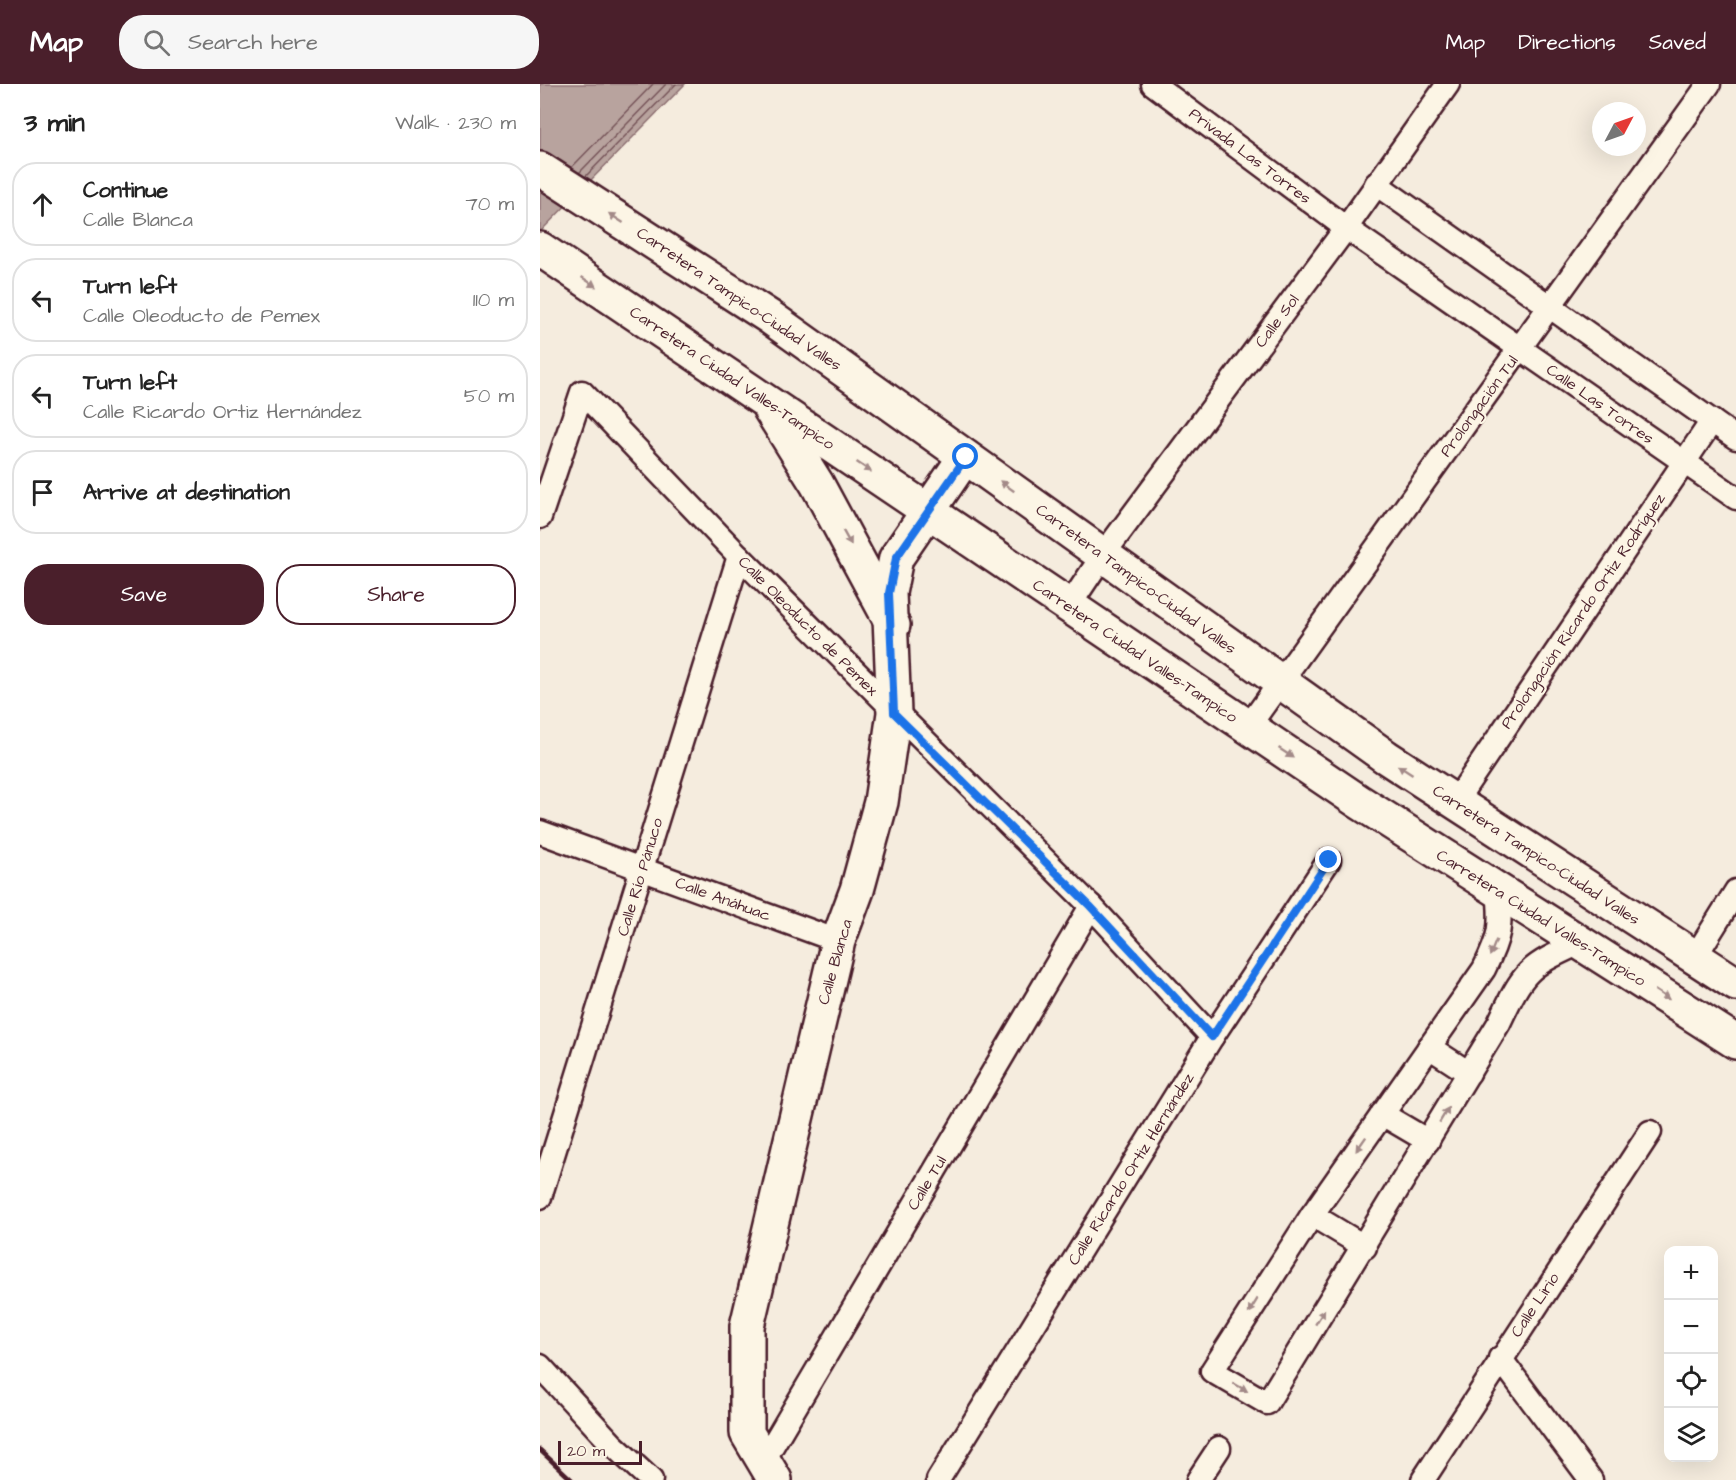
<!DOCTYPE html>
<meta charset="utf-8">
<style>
:root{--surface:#fff;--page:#f6f6f6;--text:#222;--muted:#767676;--line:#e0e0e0;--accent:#4a1f2b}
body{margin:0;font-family:"Architects Daughter",sans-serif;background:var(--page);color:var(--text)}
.controls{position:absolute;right:18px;bottom:18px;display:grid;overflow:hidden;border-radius:12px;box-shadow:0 6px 24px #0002}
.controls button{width:54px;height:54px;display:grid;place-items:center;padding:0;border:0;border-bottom:2px solid var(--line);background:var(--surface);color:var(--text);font:30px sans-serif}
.compass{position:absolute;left:1052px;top:18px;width:54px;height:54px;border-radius:50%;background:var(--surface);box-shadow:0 6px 24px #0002;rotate:49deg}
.scale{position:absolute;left:18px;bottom:15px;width:84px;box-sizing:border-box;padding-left:6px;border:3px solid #4a1f2b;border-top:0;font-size:16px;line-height:21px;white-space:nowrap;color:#4a1f2b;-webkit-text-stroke:4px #fcf5e5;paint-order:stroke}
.stop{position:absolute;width:18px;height:18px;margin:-14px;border:4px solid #1a73e8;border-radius:50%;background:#fff}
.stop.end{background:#1a73e8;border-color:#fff;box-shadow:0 2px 6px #0008}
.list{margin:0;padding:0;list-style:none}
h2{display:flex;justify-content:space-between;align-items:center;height:78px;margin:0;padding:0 24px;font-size:26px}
h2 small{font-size:20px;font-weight:400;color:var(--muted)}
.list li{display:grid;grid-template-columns:39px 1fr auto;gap:18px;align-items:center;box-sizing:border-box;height:84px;margin:0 12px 12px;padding:0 12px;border:2px solid var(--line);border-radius:24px}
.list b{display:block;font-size:22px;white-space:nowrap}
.list p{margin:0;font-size:20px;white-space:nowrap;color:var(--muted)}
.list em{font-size:20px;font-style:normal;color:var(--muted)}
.actions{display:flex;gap:12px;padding:18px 24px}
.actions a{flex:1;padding:14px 0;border:2px solid var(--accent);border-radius:24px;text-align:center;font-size:21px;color:var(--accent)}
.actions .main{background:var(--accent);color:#fff}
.icon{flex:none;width:33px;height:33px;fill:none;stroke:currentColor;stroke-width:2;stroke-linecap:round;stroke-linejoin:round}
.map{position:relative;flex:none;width:1196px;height:1396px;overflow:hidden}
header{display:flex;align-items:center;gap:36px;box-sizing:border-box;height:84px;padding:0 30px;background:var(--accent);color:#fff}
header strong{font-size:28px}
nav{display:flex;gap:33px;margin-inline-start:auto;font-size:21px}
.search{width:420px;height:54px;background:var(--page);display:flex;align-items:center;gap:15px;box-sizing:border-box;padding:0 21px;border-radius:24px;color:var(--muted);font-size:22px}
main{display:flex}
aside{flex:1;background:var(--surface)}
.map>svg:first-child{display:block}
.water{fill:#b8a39e;stroke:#8c6e70;stroke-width:1.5}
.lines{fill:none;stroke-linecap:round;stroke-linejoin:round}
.shore{stroke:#765459;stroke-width:1.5}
.street-casing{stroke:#4a1f2b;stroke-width:27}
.secondary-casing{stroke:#4a1f2b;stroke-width:38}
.highway-casing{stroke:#4a1f2b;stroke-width:38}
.street{stroke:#fcf5e5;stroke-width:22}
.secondary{stroke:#fcf5e5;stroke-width:33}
.highway{stroke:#fcf5e5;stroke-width:33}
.rail{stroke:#4a1f2b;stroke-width:4.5}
.oneway{fill:#a38a88}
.route{stroke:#1a73e8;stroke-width:8}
.labels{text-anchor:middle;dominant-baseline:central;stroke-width:4.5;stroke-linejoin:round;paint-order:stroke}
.street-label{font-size:16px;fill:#4a1f2b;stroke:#fcf5e5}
</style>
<header>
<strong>Map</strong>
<div class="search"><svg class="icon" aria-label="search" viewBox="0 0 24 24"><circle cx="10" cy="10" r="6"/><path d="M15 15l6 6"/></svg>Search here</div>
<nav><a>Map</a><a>Directions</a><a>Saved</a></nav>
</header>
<main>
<aside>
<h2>3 min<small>Walk · 230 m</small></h2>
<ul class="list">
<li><svg class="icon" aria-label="ahead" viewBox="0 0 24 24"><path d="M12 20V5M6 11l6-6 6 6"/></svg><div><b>Continue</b><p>Calle Blanca</p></div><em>70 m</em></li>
<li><svg class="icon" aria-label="left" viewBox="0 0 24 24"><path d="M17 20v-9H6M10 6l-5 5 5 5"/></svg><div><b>Turn left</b><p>Calle Oleoducto de Pemex</p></div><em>110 m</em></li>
<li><svg class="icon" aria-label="left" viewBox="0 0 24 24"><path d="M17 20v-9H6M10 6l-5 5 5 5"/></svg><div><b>Turn left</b><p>Calle Ricardo Ortiz Hernández</p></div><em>50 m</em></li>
<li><svg class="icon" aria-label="arrive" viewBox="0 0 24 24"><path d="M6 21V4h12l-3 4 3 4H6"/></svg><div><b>Arrive at destination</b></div></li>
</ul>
<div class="actions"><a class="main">Save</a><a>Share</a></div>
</aside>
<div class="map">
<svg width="1196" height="1396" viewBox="0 0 1196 1396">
<rect width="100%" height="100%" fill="#f5ecde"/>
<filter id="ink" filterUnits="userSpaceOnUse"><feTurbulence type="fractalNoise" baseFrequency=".0167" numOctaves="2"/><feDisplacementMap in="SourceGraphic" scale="12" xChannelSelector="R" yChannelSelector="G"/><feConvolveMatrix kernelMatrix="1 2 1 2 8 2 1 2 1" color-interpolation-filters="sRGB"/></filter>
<g filter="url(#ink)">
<!-- water -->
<polygon class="water" points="0,0 145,0 0,148"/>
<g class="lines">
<!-- shore -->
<g class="shore">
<polyline points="31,84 113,0"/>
<polyline points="39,89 126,0"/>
<polyline points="45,93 136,0"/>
</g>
<!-- street casing -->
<g class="street-casing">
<g id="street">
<polyline points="613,0 806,144 1196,414"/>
<polyline points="836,100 1196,354"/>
<polyline points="0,433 42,308 199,472 551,822 672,953"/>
<polyline points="529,522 563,471 806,144 908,0"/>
<polyline points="708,643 1169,0"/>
<polyline points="915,718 1172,337"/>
<polyline points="0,748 298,857"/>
<path d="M958,807C962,842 960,853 944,885L772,1131L672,1287L727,1319L959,939C984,886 987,883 1040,859"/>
<polyline points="1155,873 1196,807"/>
<polyline points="889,963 929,989"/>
<polyline points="842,1030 888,1057"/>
<polyline points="0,1113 199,472"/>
<polyline points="772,1131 825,1163"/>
<polyline points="960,1274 1051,1396"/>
<polyline points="0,1282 72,1360 111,1396"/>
<polyline points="224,1376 551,822"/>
<polyline points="398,1396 672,953 789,776"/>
<polyline points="658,1396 679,1364"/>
<polyline points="883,1396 1110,1048"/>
</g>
</g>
<!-- secondary casing -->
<g class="secondary-casing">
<polyline id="secondary" points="235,1396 207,1349 207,1242 298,857 317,806 341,718 354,629 349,509 356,474 425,373"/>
</g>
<!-- highway casing -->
<g class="highway-casing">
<g id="highway">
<polyline points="0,85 231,234 846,673 1196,900"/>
<polyline points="0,165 818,717 1196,958"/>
<polyline points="230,325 277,400 353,541"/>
</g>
</g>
<!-- street -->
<use href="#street" class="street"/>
<!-- secondary -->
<use href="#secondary" class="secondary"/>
<!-- highway -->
<use href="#highway" class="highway"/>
<!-- rail -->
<polyline class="rail" points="0,1366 32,1396"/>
</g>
<!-- one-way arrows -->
<defs><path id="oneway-solid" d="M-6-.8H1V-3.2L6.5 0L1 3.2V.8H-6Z" transform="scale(1.5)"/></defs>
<g class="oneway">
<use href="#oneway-solid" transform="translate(76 134) rotate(-147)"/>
<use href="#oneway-solid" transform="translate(49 198) rotate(34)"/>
<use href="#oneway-solid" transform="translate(324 383) rotate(34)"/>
<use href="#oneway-solid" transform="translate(467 402) rotate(-144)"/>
<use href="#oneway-solid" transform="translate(307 454) rotate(61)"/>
<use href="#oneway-solid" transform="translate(746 669) rotate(34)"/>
<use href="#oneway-solid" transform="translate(865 686) rotate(-147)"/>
<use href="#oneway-solid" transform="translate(953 864) rotate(112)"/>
<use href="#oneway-solid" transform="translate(1122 911) rotate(33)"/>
<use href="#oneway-solid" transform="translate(904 1031) rotate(-59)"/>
<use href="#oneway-solid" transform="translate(821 1060) rotate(125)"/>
<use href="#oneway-solid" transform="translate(713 1222) rotate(122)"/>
<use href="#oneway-solid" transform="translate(780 1233) rotate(-58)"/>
<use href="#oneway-solid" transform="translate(700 1303) rotate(30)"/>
</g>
</g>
<g class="lines" filter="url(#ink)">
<!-- route -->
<polyline class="route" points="426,373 356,474 349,509 354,629 550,822 672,953 789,776"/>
</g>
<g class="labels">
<!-- street labels -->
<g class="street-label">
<text transform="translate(710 72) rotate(37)">Privada Las Torres</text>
<text transform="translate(199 215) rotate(34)">Carretera Tampico-Ciudad Valles</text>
<text transform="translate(737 237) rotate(-53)">Calle Sol</text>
<text transform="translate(192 294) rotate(34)">Carretera Ciudad Valles-Tampico</text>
<text transform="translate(1060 320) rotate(35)">Calle Las Torres</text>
<text transform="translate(939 322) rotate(-54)">Prolongación Tul</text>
<text transform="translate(596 495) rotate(36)">Carretera Tampico-Ciudad Valles</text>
<text transform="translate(1043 527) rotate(-56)">Prolongación Ricardo Ortiz Rodríguez</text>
<text transform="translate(268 542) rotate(45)">Calle Oleoducto de Pemex</text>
<text transform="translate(595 567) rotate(34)">Carretera Ciudad Valles-Tampico</text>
<text transform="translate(996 771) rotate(33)">Carretera Tampico-Ciudad Valles</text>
<text transform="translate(100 793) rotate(-73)">Calle Río Pánuco</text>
<text transform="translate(183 815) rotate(20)">Calle Anáhuac</text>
<text transform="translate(1001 834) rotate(32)">Carretera Ciudad Valles-Tampico</text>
<text transform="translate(295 878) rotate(-74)">Calle Blanca</text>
<text transform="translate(591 1085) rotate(-58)">Calle Ricardo Ortiz Hernández</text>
<text transform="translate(387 1099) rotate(-59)">Calle Tul</text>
<text transform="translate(995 1221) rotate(-56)">Calle Lirio</text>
</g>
</g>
</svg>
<div class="controls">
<button>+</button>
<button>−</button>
<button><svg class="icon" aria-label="locate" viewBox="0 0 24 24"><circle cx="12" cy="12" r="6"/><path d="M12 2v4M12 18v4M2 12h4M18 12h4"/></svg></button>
<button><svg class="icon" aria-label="layers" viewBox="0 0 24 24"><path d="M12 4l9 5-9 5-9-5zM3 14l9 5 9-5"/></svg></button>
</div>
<svg class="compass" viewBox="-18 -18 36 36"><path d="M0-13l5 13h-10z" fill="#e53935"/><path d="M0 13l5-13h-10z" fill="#767676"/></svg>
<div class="scale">20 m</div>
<div class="stop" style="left:426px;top:373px"></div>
<div class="stop end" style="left:789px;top:776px"></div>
</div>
</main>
